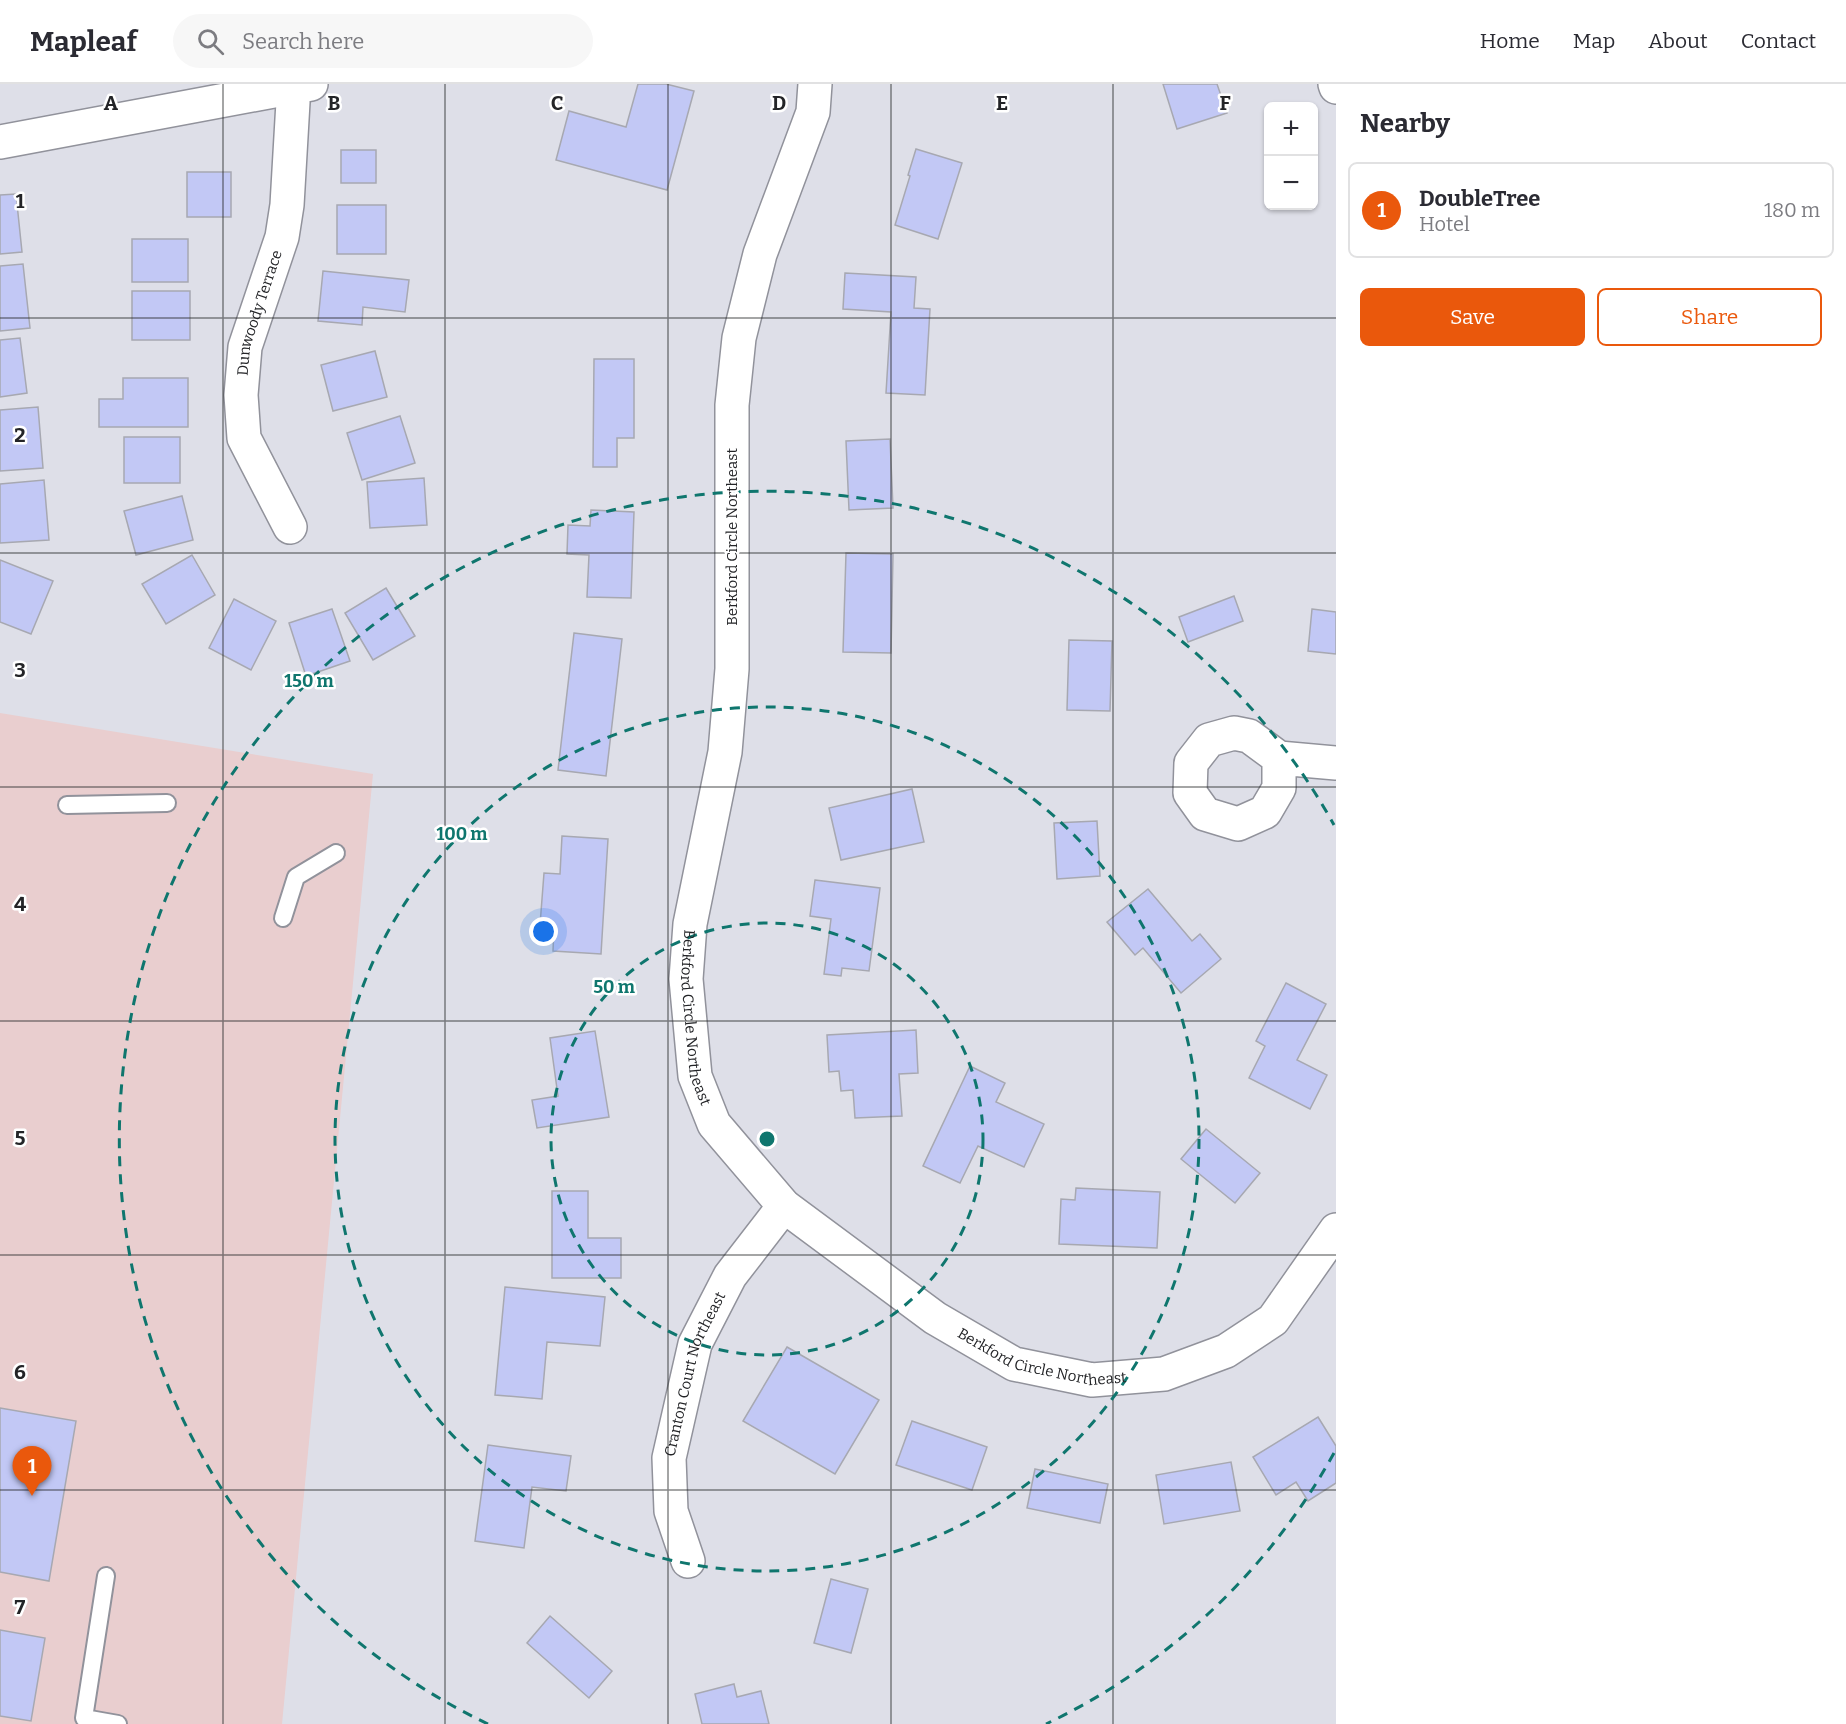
<!DOCTYPE html>
<meta charset="utf-8">
<style>
:root{--surface:#fff;--page:#f7f7f7;--text:#2b2b33;--muted:#7c7c81;--line:#e1e1e2;--accent:#ea580c}
body{margin:0;font-family:Bitter,serif;background:var(--page);color:var(--text)}
.controls{position:absolute;right:18px;top:18px;display:grid;overflow:hidden;border-radius:9px;box-shadow:0 2px 4px #0004}
.controls button{width:54px;height:54px;display:grid;place-items:center;padding:0;border:0;border-bottom:2px solid var(--line);background:var(--surface);color:var(--text);font:30px sans-serif}
.you{position:absolute;left:544px;top:848px;width:21px;height:21px;margin:-15px;border:4px solid #fff;border-radius:50%;background:#1a73e8;box-shadow:0 0 0 9px #1a73e833}
.badge{display:grid;place-items:center;width:39px;height:39px;border-radius:50%;background:var(--accent);color:#fff;font-size:20px;font-weight:700}
.pin{position:absolute;translate:-50% -50px;filter:drop-shadow(0 2px 3px #0008)}
.pin::after{content:'';position:absolute;top:32px;width:21px;height:18px;background:inherit;clip-path:polygon(0 0,100% 0,50% 100%)}
.list{margin:0;padding:0;list-style:none}
h2{display:flex;justify-content:space-between;align-items:center;height:78px;margin:0;padding:0 24px;font-size:26px}
h2 small{font-size:20px;font-weight:400;color:var(--muted)}
.list li{display:grid;grid-template-columns:39px 1fr auto;gap:18px;align-items:center;box-sizing:border-box;height:96px;margin:0 12px 12px;padding:0 12px;border:2px solid var(--line);border-radius:9px}
.list b{display:block;font-size:22px;white-space:nowrap}
.list p{margin:0;font-size:20px;white-space:nowrap;color:var(--muted)}
.list em{font-size:20px;font-style:normal;color:var(--muted)}
.actions{display:flex;gap:12px;padding:18px 24px}
.actions a{flex:1;padding:14px 0;border:2px solid var(--accent);border-radius:9px;text-align:center;font-size:21px;color:var(--accent)}
.actions .main{background:var(--accent);color:#fff}
.icon{flex:none;width:33px;height:33px;fill:none;stroke:currentColor;stroke-width:2;stroke-linecap:round;stroke-linejoin:round}
.map{position:relative;flex:none;width:1336px;height:1640px;overflow:hidden}
header{display:flex;align-items:center;gap:36px;box-sizing:border-box;height:84px;padding:0 30px;background:var(--surface);border-bottom:2px solid var(--line)}
header strong{font-size:28px}
nav{display:flex;gap:33px;margin-inline-start:auto;font-size:21px}
.search{width:420px;height:54px;background:var(--page);display:flex;align-items:center;gap:15px;box-sizing:border-box;padding:0 21px;border-radius:33px;color:var(--muted);font-size:22px}
main{display:flex}
aside{flex:1;background:var(--surface)}
.map>svg:first-child{display:block}
.commercial{fill:#e9cecf}
.building{fill:#c2c8f5;stroke:#a7a8b1;stroke-width:1.5}
.lines{fill:none;stroke-linecap:round;stroke-linejoin:round}
.lane-casing{stroke:#91929b;stroke-width:20}
.street-casing{stroke:#91929b;stroke-width:36}
.lane{stroke:#fff;stroke-width:16}
.street{stroke:#fff;stroke-width:33}
.grid{fill:none;stroke:#232427;stroke-width:1.5;stroke-opacity:0.55}
.ring{fill:none;stroke:#0f766e;stroke-width:3;stroke-dasharray:10 8}
.labels{text-anchor:middle;dominant-baseline:central;stroke-width:5;stroke-linejoin:round;paint-order:stroke}
.street-label{font-size:15px;fill:#232427;stroke:#fff}
.grid-label{font-size:20px;text-anchor:middle;font-weight:bold;fill:#232427;stroke:#fff;stroke-width:5;stroke-linejoin:round;paint-order:stroke}
.centre{fill:#0f766e;stroke:#fff;stroke-width:3}
.ring-label{font-size:18px;text-anchor:middle;font-weight:bold;fill:#0f766e;stroke:#fff;stroke-width:5;stroke-linejoin:round;paint-order:stroke}
</style>
<header>
<strong>Mapleaf</strong>
<div class="search"><svg class="icon" aria-label="search" viewBox="0 0 24 24"><circle cx="10" cy="10" r="6"/><path d="M15 15l6 6"/></svg>Search here</div>
<nav><a>Home</a><a>Map</a><a>About</a><a>Contact</a></nav>
</header>
<main>
<div class="map">
<svg width="1336" height="1640" viewBox="0 0 1336 1640">
<rect width="100%" height="100%" fill="#dedfe8"/>
<!-- commercial -->
<polygon class="commercial" points="0,629 373,690 282,1640 0,1640"/>
<!-- building -->
<g class="building">
<polygon points="638,0 666,0 694,7 667,106 556,76 569,27 626,43"/>
<polygon points="1163,0 1217,0 1227,29 1177,45"/>
<polygon points="916,65 962,79 938,155 895,141 910,92 908,91"/>
<rect x="341" y="66" width="35" height="33"/>
<rect x="187" y="88" width="44" height="45"/>
<polygon points="16,110 22,168 0,170 0,111"/>
<rect x="337" y="121" width="49" height="49"/>
<rect x="132" y="155" width="56" height="43"/>
<polygon points="23,180 30,244 0,247 0,182"/>
<polygon points="323,187 409,196 405,228 363,223 362,241 318,237"/>
<polygon points="845,189 916,193 914,224 930,225 925,311 886,309 891,228 843,225"/>
<rect x="132" y="207" width="58" height="49"/>
<polygon points="20,254 27,309 0,313 0,256"/>
<polygon points="375,267 387,313 333,327 321,281"/>
<polygon points="594,275 634,275 634,354 617,354 617,383 593,383"/>
<polygon points="123,294 188,294 188,343 99,343 99,315 123,315"/>
<polygon points="38,323 43,384 0,387 0,326"/>
<polygon points="400,332 415,379 362,396 347,349"/>
<rect x="124" y="353" width="56" height="46"/>
<polygon points="890,355 893,424 849,426 846,357"/>
<polygon points="424,394 427,441 370,444 367,398"/>
<polygon points="44,396 49,456 0,459 0,400"/>
<polygon points="182,412 193,456 136,471 124,427"/>
<polygon points="591,426 634,428 631,514 587,513 589,471 567,470 568,441 590,442"/>
<polygon points="846,469 893,470 891,569 843,568"/>
<polygon points="192,471 215,511 166,540 142,500"/>
<polygon points="0,476 53,497 31,550 0,538"/>
<polygon points="386,504 415,552 373,576 345,529"/>
<polygon points="1234,512 1243,537 1188,558 1179,533"/>
<polygon points="234,515 276,537 251,586 209,564"/>
<polygon points="332,525 350,577 306,592 289,539"/>
<polygon points="1312,525 1336,528 1336,570 1308,567"/>
<polygon points="574,549 622,555 606,692 558,686"/>
<polygon points="1069,556 1112,557 1110,627 1067,626"/>
<polygon points="912,705 924,758 841,776 829,724"/>
<polygon points="1097,737 1100,792 1057,795 1054,739"/>
<polygon points="562,752 608,755 601,870 553,867 554,842 540,841 544,789 560,790"/>
<polygon points="815,796 880,804 869,887 842,884 841,892 824,890 831,835 810,832"/>
<polygon points="1148,805 1192,857 1200,850 1221,875 1181,909 1143,864 1135,871 1107,838"/>
<polygon points="1286,899 1326,920 1297,976 1327,991 1310,1025 1249,994 1265,962 1256,957"/>
<polygon points="916,946 918,989 899,990 902,1032 855,1034 853,1006 841,1007 839,987 829,988 827,951"/>
<polygon points="595,947 609,1033 537,1044 532,1016 558,1012 550,954"/>
<polygon points="970,982 1005,999 996,1018 1044,1040 1024,1083 978,1062 960,1099 923,1082"/>
<polygon points="1206,1045 1260,1089 1235,1119 1181,1075"/>
<polygon points="1076,1104 1160,1108 1157,1164 1059,1160 1061,1115 1075,1116"/>
<polygon points="552,1107 588,1107 588,1154 621,1154 621,1194 552,1194"/>
<polygon points="505,1203 605,1213 600,1262 547,1258 542,1315 495,1311"/>
<polygon points="787,1263 879,1316 835,1390 743,1337"/>
<polygon points="0,1324 76,1337 49,1497 0,1488"/>
<polygon points="1318,1333 1336,1362 1336,1399 1308,1417 1296,1398 1276,1411 1253,1373"/>
<polygon points="912,1337 987,1363 972,1406 896,1381"/>
<polygon points="488,1361 571,1372 566,1407 532,1403 524,1464 475,1457"/>
<polygon points="1231,1378 1240,1427 1164,1440 1156,1391"/>
<polygon points="1035,1385 1108,1400 1100,1439 1027,1424"/>
<polygon points="831,1495 868,1505 851,1569 814,1559"/>
<polygon points="550,1532 612,1587 589,1614 527,1559"/>
<polygon points="0,1546 45,1554 31,1637 0,1632"/>
<polygon points="734,1600 737,1613 761,1607 769,1640 702,1640 695,1610"/>
</g>
<g class="lines">
<!-- lane casing -->
<g class="lane-casing">
<g id="lane">
<polyline points="67,721 167,719"/>
<polyline points="283,834 296,793 336,769"/>
<polyline points="106,1492 84,1634 118,1640"/>
</g>
</g>
<!-- street casing -->
<g class="street-casing">
<g id="street">
<path id="s1" d="M815,0L813,28L760,170L739,254L732,321V585L725,668L690,840L686,895L695,992L714,1040L784,1122L935,1234L1014,1280L1092,1296L1164,1290L1226,1267L1273,1236L1336,1146"/>
<polyline points="1335,0 1336,3"/>
<polyline points="0,58 311,0"/>
<path id="s2" d="M290,443L244,354L241,311L245,263L282,153L287,121L293,18L291,4"/>
<polyline points="1279,674 1279,704 1265,728 1238,740 1205,730 1190,709 1191,679 1209,656 1234,649 1249,652 1279,674 1336,679"/>
<path id="s3" d="M688,1477L671,1427L669,1374L695,1260L730,1192L784,1122"/>
</g>
</g>
<!-- lane -->
<use href="#lane" class="lane"/>
<!-- street -->
<use href="#street" class="street"/>
</g>
<!-- grid -->
<path class="grid" d="M223,0V1640M445,0V1640M668,0V1640M891,0V1640M1113,0V1640M0,234H1336M0,469H1336M0,703H1336M0,937H1336M0,1171H1336M0,1406H1336"/>
<!-- distance rings -->
<g class="ring">
<circle cx="767" cy="1055" r="216"/>
<circle cx="767" cy="1055" r="432"/>
<path d="M1334 1369A648 648 0 0 1 1046 1640M488 1640A648 648 0 1 1 1334 741"/>
</g>
<g class="labels">
<!-- street labels -->
<g class="street-label">
<text stroke="none"><textPath href="#s2" startOffset="228">Dunwoody Terrace</textPath></text>
<text transform="translate(732 453) rotate(-90)">Berkford Circle Northeast</text>
<text stroke="none"><textPath href="#s1" startOffset="951">Berkford Circle Northeast</textPath></text>
<text stroke="none"><textPath href="#s1" startOffset="1473">Berkford Circle Northeast</textPath></text>
<text stroke="none"><textPath href="#s3" startOffset="194">Cranton Court Northeast</textPath></text>
</g>
</g>
<g class="grid-label">
<text x="111" y="26">A</text>
<text x="334" y="26">B</text>
<text x="557" y="26">C</text>
<text x="779" y="26">D</text>
<text x="1002" y="26">E</text>
<text x="1225" y="26">F</text>
<text x="20" y="124">1</text>
<text x="20" y="358">2</text>
<text x="20" y="593">3</text>
<text x="20" y="827">4</text>
<text x="20" y="1061">5</text>
<text x="20" y="1295">6</text>
<text x="20" y="1530">7</text>
</g>
<circle cx="767" cy="1055" r="9" class="centre"/>
<g class="ring-label">
<text x="309" y="603">150 m</text>
<text x="462" y="756">100 m</text>
<text x="614" y="909">50 m</text>
</g>
</svg>
<div class="controls">
<button>+</button>
<button>−</button>
</div>
<div class="you"></div>
<div class="pin badge" style="left:32px;top:1412px">1</div>
</div>
<aside>
<h2>Nearby<small></small></h2>
<ul class="list">
<li><span class="badge">1</span><div><b>DoubleTree</b><p>Hotel</p></div><em>180 m</em></li>
</ul>
<div class="actions"><a class="main">Save</a><a>Share</a></div>
</aside>
</main>
